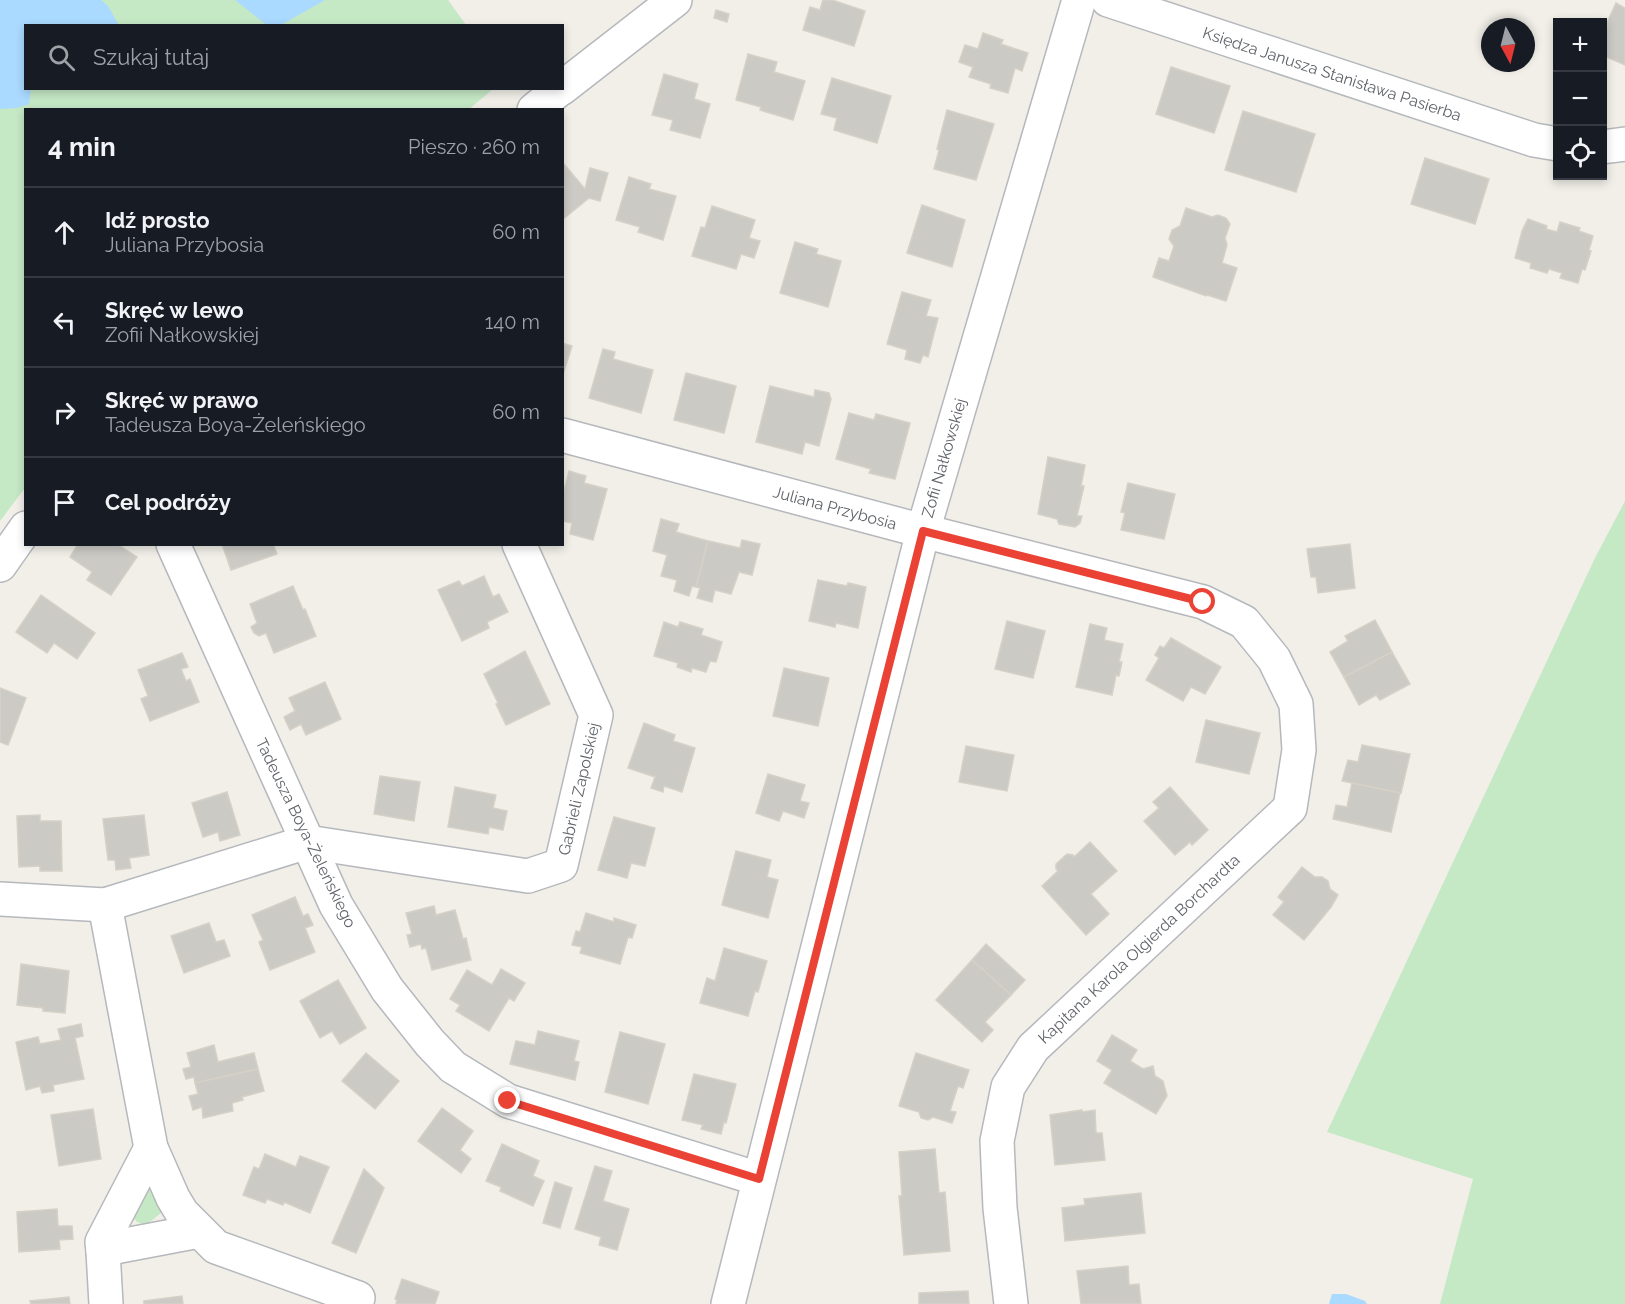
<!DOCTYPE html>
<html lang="pl">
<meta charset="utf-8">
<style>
:root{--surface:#171b24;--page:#20242c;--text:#f1f3f6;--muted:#9ea1a6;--line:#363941}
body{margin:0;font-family:Raleway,sans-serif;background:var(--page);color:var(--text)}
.controls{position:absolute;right:18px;top:18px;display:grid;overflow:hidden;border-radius:0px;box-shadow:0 3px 9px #0003}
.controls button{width:54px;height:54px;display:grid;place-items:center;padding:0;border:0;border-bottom:2px solid var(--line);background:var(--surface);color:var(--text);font:30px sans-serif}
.compass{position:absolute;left:1481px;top:18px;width:54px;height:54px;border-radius:50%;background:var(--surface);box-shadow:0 3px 9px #0003;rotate:173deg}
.stop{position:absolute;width:18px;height:18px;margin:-14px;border:4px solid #ea4335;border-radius:50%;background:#fff}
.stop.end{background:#ea4335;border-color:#fff;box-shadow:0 2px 6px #0008}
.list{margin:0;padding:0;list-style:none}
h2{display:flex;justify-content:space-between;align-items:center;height:78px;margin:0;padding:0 24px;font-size:26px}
h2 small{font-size:20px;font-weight:400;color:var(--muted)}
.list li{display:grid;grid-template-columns:39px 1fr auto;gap:18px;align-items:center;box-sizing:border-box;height:90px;padding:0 24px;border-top:2px solid var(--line)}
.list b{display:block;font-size:22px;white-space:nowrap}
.list p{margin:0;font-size:20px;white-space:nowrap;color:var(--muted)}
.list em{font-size:20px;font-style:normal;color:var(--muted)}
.icon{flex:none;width:33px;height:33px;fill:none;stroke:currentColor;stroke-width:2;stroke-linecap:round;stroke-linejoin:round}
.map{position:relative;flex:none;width:1625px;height:1304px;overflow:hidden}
.search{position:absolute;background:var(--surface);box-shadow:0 3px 9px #0003;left:24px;top:24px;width:540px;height:66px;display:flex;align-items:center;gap:15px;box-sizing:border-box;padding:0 21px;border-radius:0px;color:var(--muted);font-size:22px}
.panel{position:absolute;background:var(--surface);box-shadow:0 3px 9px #0003;left:24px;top:108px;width:540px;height:438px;border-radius:0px}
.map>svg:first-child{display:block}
.green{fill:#c5e8c5}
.water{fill:#aadaff}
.building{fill:#cccac5;stroke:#d6d1c6;stroke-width:1.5}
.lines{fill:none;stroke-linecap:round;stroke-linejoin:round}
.minor-casing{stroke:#b5b8bc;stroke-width:36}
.minor{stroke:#fff;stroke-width:33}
.route{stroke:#ea4335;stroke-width:8}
.labels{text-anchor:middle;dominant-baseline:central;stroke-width:6;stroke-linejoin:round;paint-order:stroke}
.street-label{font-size:16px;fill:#5f6368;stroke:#fff}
</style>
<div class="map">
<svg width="1625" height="1304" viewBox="0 0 1625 1304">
<rect width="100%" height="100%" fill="#f1efe8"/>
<!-- green -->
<g class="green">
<polygon points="0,0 448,0 466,25 26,26 26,88 493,89 468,110 26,110 25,488 0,521"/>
<polygon points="1625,501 1625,1304 1440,1304 1473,1179 1327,1132 1595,558"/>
<polygon points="150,1174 164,1204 161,1213 146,1225 137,1222 130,1213"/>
</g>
<!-- water -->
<g class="water">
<polygon points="0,0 101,0 108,6 118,24 118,26 26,26 26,88 31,89 29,104 17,108 0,109"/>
<polygon points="235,0 325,0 281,25 268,26"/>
<polygon points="1332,1294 1346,1294 1365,1301 1367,1304 1329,1304"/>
</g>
<!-- building -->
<g class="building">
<polygon points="823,0 832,0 865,11 854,46 803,30 810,7 820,10"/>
<polygon points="1616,3 1625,8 1625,65 1602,55 1602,38 1608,26 1606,25"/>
<polygon points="716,10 729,14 727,22 714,18"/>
<polygon points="983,33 1003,40 1001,44 1028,53 1022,71 1015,68 1008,93 990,88 991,84 969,77 973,67 959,62 965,45 978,49"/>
<polygon points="748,54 777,62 774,72 805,81 793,120 760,110 761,107 736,100"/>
<polygon points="1171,67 1230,86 1214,133 1156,114"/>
<polygon points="664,74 698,84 694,99 710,104 700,138 670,130 673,120 652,115"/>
<polygon points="832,78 891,96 877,143 834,130 837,118 821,114"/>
<polygon points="947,110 994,124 976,180 934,169 939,150 937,149"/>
<polygon points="1243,111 1315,134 1296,192 1225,170"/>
<polygon points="1425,158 1489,179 1475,224 1411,204"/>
<polygon points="563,163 585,189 590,168 608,173 600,201 589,198 562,220"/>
<polygon points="629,177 651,184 649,189 676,196 663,240 638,232 640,227 616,220"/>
<polygon points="922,205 965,220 952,267 907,253"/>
<polygon points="712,206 755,220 749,238 760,241 754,258 741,254 736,269 692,256 701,227 705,228"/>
<polygon points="1186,208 1212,217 1218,215 1226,218 1230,224 1225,238 1227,245 1222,263 1237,268 1226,301 1207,295 1206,296 1153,277 1159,258 1169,261 1174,246 1169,239 1172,230 1180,226"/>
<polygon points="1528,219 1547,226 1546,229 1557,232 1560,222 1580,228 1579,231 1593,236 1589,250 1591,251 1585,270 1582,269 1578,283 1560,278 1562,273 1549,269 1547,273 1530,268 1531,263 1515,258 1522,231"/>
<polygon points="795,242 818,249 816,254 841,261 828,307 780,293"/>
<polygon points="902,292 931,300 926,316 938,318 928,357 923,355 920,363 905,359 907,350 887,344"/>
<polygon points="562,343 572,346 562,377"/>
<polygon points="603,349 615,352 613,359 653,370 641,413 589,398"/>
<polygon points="686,373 736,386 724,433 674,420"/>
<polygon points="770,386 814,397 815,390 829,393 831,399 819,446 805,442 802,454 756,442"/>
<polygon points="849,413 874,420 876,414 910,423 895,479 869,473 871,469 836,459"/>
<polygon points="1048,457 1085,465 1081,486 1084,486 1077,516 1082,516 1080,523 1075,527 1059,524 1057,519 1038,514"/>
<polygon points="569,471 586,476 584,483 607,489 593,540 570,534 572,523 562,521 562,499"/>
<polygon points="1128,483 1175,494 1164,539 1121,530 1125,513 1121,512"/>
<polygon points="661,519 679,524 676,532 708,541 696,587 692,586 689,596 674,591 677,580 661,576 667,555 653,551"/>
<polygon points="742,540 760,544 752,575 739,572 731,594 715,590 712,602 697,598 700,588 696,587 708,541 740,548"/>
<polygon points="78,544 117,544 137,557 111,595 87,580 92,572 70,557"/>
<polygon points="222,544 273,544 277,554 231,570"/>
<polygon points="1350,544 1355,588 1318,593 1316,577 1311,577 1307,549"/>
<polygon points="484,576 493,597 499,594 508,612 487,622 489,628 462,641 438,590 459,581 462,586"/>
<polygon points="818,580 847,586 848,583 866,587 858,628 836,623 835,627 809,621"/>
<polygon points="293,586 303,610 305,609 316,636 274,653 266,633 259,636 254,633 251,627 257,623 250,604"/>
<polygon points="41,595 95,633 77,659 54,643 47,653 16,632"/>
<polygon points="1375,620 1392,652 1344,677 1330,652 1348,641 1345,636"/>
<polygon points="1007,621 1045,631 1033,678 995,669"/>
<polygon points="664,622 678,627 680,622 703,629 701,635 722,642 716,662 710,661 706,672 692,668 691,672 677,667 678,663 654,656"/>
<polygon points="1090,624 1107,628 1104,640 1123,644 1119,662 1122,662 1119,676 1116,675 1112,695 1076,687"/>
<polygon points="1171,638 1221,667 1205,694 1191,687 1183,701 1146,680 1159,658 1155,655 1160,646 1164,648"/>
<polygon points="525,651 550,704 506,725 496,704 498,703 484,674"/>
<polygon points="1392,652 1410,684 1380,700 1376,695 1359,705 1344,677"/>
<polygon points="182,653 188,667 181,669 186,681 190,679 199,702 150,721 141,699 148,696 138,670"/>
<polygon points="784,668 829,678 818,726 773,716"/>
<polygon points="325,682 341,719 306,735 301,724 290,730 284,717 295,711 289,698"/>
<polygon points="0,688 26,698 8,745 0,742"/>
<polygon points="1206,720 1260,733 1249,774 1196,762"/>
<polygon points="644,723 675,735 673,741 695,748 682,792 664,786 663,792 651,788 655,777 628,768"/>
<polygon points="1362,745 1410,754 1401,793 1342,781 1348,760 1358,762"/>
<polygon points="966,746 1014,755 1007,791 959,782"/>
<polygon points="768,774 805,785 800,801 809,803 804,818 783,811 779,821 756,813"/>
<polygon points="380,776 420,782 414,821 374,814"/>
<polygon points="1352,783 1400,793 1391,832 1333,819 1336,805 1347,807"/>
<polygon points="455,787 496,795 493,808 507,811 503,830 489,827 488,834 448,827"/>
<polygon points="1170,787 1208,830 1192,845 1190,842 1175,855 1144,821 1159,808 1153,802"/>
<polygon points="227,792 240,835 220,841 218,832 203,837 192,803"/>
<polygon points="40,815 40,821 61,821 62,871 40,871 40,866 19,867 17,816"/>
<polygon points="144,815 149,855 129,858 131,868 116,870 115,860 108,860 103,819"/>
<polygon points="614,817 655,828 645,866 631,863 627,878 598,870"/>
<polygon points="1090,842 1117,871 1091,894 1109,914 1086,935 1042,886 1058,871 1056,869 1056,864 1067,854 1073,855 1074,857"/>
<polygon points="736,851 771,860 767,877 778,880 768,918 722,905"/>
<polygon points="1302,867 1315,877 1322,877 1328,881 1330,889 1338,895 1331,907 1304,940 1273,915 1284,902 1278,897"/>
<polygon points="295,897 303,916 308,914 313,925 305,928 315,952 270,970 259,942 263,940 252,915"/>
<polygon points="434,906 436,915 455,910 463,939 466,938 471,960 432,970 426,948 422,949 421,944 410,947 407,935 412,934 406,913"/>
<polygon points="586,913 614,922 614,918 636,925 632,938 628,937 620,964 580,953 582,947 572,945 576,931 580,932"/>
<polygon points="209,923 216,942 224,940 230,956 184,973 171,936"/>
<polygon points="986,944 1025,980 1011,995 972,960"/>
<polygon points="724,948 767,961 758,992 755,991 748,1016 700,1003 707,978 715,981"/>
<polygon points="972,960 1011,995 985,1022 993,1030 982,1042 936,1000"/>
<polygon points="21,964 69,971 65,1013 43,1011 43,1008 17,1005"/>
<polygon points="501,969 525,983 514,1001 509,998 489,1031 456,1011 460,1005 450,999 467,970 492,985"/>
<polygon points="338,980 366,1028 340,1044 332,1031 320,1038 300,1001"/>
<polygon points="81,1024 83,1036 75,1038 84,1079 53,1085 54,1091 42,1093 40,1086 26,1090 16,1042 38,1037 40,1044 61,1040 58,1029"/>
<polygon points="538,1031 579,1041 574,1061 579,1062 575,1080 510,1064 516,1041 535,1045"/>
<polygon points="620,1032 665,1044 648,1104 605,1092"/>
<polygon points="1112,1035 1137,1050 1130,1061 1143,1069 1153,1066 1155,1076 1163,1081 1167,1096 1156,1114 1104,1083 1112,1070 1097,1061"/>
<polygon points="214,1045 218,1062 254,1053 258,1069 195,1083 194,1077 186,1079 183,1069 191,1067 187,1053"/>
<polygon points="366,1053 399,1081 375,1109 342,1081"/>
<polygon points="916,1053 969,1070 963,1088 958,1086 950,1111 956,1112 952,1123 933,1117 928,1120 921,1118 919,1112 899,1106"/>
<polygon points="258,1069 264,1091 242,1097 243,1100 232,1103 233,1111 203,1118 202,1107 193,1110 189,1096 198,1094 195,1083"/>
<polygon points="694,1074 736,1084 726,1123 724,1122 721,1134 701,1129 703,1125 682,1120"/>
<polygon points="442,1108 473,1131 460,1150 471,1159 461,1173 418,1141"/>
<polygon points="93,1109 101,1159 59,1166 51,1115"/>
<polygon points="1082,1110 1082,1112 1095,1110 1096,1133 1102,1133 1105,1160 1055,1165 1050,1115"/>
<polygon points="502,1144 539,1161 533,1176 544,1181 533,1206 500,1191 501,1187 486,1181"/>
<polygon points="935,1149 939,1193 945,1192 950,1251 904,1255 899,1196 902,1196 899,1152"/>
<polygon points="265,1154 296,1167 300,1156 329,1167 310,1213 284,1202 283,1205 267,1199 265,1203 243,1195 254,1167 259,1169"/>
<polygon points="595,1166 612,1171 603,1201 629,1209 617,1250 599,1245 601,1237 575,1229"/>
<polygon points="364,1169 384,1188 356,1253 332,1243"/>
<polygon points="555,1182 572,1188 560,1228 543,1223"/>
<polygon points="1141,1193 1145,1233 1065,1241 1062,1208 1085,1205 1084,1199"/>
<polygon points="57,1209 58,1226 72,1226 73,1239 59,1240 60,1249 19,1252 17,1212"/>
<polygon points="1128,1266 1129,1285 1139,1284 1141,1304 1081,1304 1077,1271"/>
<polygon points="402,1279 439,1292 435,1304 396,1304 397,1300 395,1299"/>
<polygon points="968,1291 969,1304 919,1304 919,1293"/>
<polygon points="182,1296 183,1304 144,1304 144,1301"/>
<polygon points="69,1297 70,1304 31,1304 30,1301"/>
</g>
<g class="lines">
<!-- minor casing -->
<g class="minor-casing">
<g id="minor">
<polyline points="1108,0 1534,140 1558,144"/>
<polyline points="562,88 675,0"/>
<polyline points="534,110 561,88"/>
<polyline points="1602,147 1625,144"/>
<polyline points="562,435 923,531 1203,602 1244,622 1274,659 1296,704 1299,750 1290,808 1033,1048 1008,1087 997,1141 1000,1208 1011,1304"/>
<polyline points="173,544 336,905 387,989 430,1043 453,1067 508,1101 759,1179"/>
<polyline points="0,565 26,528"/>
<polyline points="0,899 105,905 307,842 528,876 561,865 596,715 519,544"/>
<polyline points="105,905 151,1148 173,1198 182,1213 216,1247 358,1298"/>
<polyline points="103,1251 120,1246 199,1231"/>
<polyline points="106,1304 103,1251 102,1242 151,1148"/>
<polyline points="728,1304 923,531 1079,0"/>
</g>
</g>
<!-- minor -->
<use href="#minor" class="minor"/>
</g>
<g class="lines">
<!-- route -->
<polyline class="route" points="508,1101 759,1179 923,531 1203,602"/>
</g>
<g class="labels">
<!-- street labels -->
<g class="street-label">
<text transform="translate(1332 74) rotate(18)">Księdza Janusza Stanisława Pasierba</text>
<text transform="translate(944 458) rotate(-74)">Zofii Nałkowskiej</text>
<text transform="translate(835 508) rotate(15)">Juliana Przybosia</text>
<text transform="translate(579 789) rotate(-77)">Gabrieli Zapolskiej</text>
<text transform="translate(306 833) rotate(64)">Tadeusza Boya-Żeleńskiego</text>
<text transform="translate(1139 949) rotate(-43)">Kapitana Karola Olgierda Borchardta</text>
</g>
</g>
</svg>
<div class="controls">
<button>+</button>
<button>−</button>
<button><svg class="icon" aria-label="locate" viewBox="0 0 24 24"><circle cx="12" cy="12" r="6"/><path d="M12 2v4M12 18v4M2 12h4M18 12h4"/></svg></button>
</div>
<svg class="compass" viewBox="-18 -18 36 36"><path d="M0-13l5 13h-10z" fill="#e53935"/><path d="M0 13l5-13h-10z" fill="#9ea1a6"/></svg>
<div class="stop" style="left:1203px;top:602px"></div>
<div class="stop end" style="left:508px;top:1101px"></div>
<div class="search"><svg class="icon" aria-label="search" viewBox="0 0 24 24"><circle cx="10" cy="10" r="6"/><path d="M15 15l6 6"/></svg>Szukaj tutaj</div>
<section class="panel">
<h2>4 min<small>Pieszo · 260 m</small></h2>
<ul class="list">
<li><svg class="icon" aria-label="ahead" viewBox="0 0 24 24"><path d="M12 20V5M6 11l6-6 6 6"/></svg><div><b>Idź prosto</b><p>Juliana Przybosia</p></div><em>60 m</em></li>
<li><svg class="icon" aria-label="left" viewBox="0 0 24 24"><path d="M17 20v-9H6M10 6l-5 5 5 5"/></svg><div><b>Skręć w lewo</b><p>Zofii Nałkowskiej</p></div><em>140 m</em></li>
<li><svg class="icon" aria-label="right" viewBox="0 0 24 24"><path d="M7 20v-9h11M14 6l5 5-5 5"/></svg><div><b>Skręć w prawo</b><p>Tadeusza Boya-Żeleńskiego</p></div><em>60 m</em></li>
<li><svg class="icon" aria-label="arrive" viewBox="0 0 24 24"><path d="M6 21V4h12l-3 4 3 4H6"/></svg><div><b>Cel podróży</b></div></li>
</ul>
</section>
</div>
